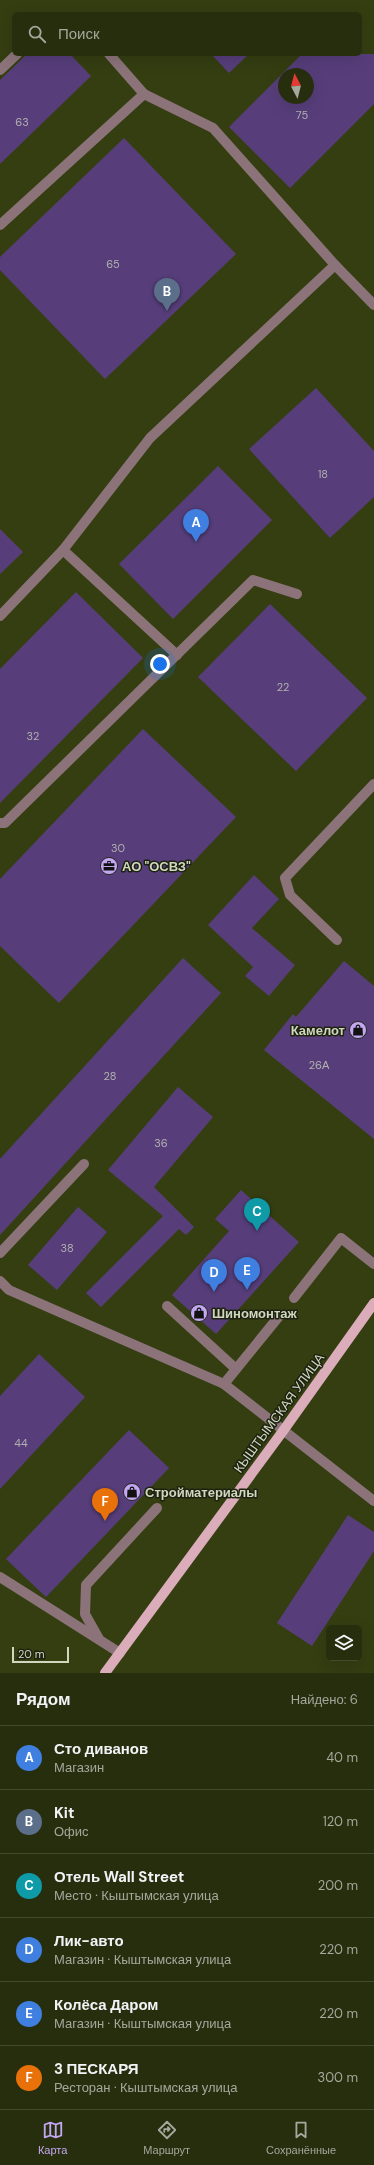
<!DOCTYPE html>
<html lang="ru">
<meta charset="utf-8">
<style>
:root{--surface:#272e0d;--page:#333a1b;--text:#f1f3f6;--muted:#a4a89d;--line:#434a2e;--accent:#c3a7f2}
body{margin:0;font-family:"DM Sans",sans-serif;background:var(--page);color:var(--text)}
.controls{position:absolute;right:12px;bottom:12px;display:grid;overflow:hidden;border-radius:6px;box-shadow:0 4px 16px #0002}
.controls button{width:36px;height:36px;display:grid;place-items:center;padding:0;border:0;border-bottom:1px solid var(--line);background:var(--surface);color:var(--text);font:20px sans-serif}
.compass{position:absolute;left:278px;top:68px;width:36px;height:36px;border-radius:50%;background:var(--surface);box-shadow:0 4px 16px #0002;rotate:353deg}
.scale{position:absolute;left:12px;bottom:10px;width:57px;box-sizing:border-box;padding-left:4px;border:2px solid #d0d7bf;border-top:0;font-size:11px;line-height:14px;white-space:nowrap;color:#d0d7bf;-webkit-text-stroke:3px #1d2210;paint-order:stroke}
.you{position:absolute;left:160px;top:664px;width:14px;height:14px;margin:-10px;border:3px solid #fff;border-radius:50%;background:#1a73e8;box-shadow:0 0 0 6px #1a73e833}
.badge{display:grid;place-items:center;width:26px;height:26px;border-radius:50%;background:var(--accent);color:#fff;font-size:13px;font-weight:700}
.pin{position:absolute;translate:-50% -33px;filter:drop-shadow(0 1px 2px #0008)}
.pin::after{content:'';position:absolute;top:21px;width:14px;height:12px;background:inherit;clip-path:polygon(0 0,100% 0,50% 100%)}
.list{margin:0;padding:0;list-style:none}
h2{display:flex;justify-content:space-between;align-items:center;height:52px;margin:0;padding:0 16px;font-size:17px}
h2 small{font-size:13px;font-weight:400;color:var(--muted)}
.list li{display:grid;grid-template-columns:26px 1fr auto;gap:12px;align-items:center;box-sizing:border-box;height:64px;padding:0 16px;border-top:1px solid var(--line)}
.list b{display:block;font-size:15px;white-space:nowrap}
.list p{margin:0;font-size:13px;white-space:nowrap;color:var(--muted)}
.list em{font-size:13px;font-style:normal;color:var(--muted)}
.icon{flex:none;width:22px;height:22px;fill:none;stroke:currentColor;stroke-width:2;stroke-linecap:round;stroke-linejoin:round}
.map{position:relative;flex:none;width:374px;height:1673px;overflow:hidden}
.search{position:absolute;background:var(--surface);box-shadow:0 4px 16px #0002;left:12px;right:12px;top:12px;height:44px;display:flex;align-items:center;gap:10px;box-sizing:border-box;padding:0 14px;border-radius:6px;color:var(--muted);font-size:15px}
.sheet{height:436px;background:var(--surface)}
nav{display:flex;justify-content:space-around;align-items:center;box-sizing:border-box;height:56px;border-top:1px solid var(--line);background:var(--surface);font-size:11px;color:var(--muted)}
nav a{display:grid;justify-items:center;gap:2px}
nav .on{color:var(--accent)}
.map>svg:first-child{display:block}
.building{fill:#573e7b;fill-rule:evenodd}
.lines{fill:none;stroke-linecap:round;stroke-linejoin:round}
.minor{stroke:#8b7379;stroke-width:10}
.major{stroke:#dbacb9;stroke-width:10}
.labels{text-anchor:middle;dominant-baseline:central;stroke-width:3;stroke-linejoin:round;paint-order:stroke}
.number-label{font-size:11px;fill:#b2b1ae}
.poi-label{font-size:13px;font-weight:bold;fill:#d0d7bf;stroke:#1d2210;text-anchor:start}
.street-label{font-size:13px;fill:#d0d7bf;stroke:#1d2210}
</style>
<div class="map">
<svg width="374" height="1673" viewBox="0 0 374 1673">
<rect width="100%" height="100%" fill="#343e11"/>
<!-- building -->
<g class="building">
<polygon points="27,54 70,54 91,76 0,164 0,80"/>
<polygon points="211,54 249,54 229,73"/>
<path d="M302,54H374V104L290,188L229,127ZM284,74H308V98H284Z"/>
<polygon points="124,138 236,254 105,379 0,270 0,257"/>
<polygon points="316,388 374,451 374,497 330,538 249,449"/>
<polygon points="218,466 272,520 173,619 119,564"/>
<polygon points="0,529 23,552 0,574"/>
<polygon points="76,592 143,658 0,803 0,669"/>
<polygon points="270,604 367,698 296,771 198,677"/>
<polygon points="143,729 236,817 59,1003 0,946 0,879"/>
<polygon points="254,875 279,899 252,928 295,965 269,996 245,976 253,967 208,925"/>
<polygon points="183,958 221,993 0,1235 0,1159"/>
<polygon points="344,961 374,986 374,1139 264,1050 293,1014 296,1017"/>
<polygon points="178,1087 213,1117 154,1187 194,1227 186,1235 179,1229 101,1307 86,1293 163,1216 108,1170"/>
<polygon points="241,1190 299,1242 216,1334 172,1295 229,1231 215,1219"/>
<polygon points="78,1207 107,1232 57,1290 28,1265"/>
<polygon points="39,1354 85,1397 0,1489 0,1396"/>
<polygon points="129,1430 169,1468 46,1597 6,1559"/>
<polygon points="348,1515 374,1532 374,1551 312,1646 277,1623"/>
</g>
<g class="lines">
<!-- minor -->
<g class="minor">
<polyline points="109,54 144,94"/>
<polyline points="0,70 17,54"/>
<polyline points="0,225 144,94 213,128 335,265 374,305"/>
<polyline points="63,550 177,655"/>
<polyline points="0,616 63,550 150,438 335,265"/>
<polyline points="0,823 5,823 253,580 297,594"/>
<polyline points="337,940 290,895 285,878 374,784"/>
<polyline points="0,1253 84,1164"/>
<polyline points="0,1281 9,1290 224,1384 374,1501"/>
<polyline points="294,1298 341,1238 374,1264"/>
<polyline points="167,1306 236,1369"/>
<polyline points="224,1384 280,1315"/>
<polyline points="0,1577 120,1653"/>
<polyline points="99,1639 85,1614 86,1585 157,1508"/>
</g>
<!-- major -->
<polyline class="major" points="105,1673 283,1431 374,1303"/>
</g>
<!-- icons -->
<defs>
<g id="office-disc" transform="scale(0.9)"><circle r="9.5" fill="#c3a7f2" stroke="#1d2210"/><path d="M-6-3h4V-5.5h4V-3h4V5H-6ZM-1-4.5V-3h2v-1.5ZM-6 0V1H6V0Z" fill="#111"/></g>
<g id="shop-disc" transform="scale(0.9)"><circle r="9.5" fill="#c3a7f2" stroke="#1d2210"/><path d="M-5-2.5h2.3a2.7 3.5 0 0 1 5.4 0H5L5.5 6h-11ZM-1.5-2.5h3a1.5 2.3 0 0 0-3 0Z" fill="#111"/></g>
</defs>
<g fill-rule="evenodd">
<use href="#office-disc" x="109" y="866"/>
<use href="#shop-disc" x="358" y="1030"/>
<use href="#shop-disc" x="199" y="1313"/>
<use href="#shop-disc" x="132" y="1492"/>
</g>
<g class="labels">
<!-- number labels -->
<g class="number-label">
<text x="302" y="115">75</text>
<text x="22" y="122">63</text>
<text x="113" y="264">65</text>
<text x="323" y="474">18</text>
<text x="283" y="687">22</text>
<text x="33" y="736">32</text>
<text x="118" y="848">30</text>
<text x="319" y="1065">26А</text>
<text x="110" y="1076">28</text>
<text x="161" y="1143">36</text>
<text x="67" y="1248">38</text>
<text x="21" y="1443">44</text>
</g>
<!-- poi labels -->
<g class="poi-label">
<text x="122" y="866">АО "ОСВЗ"</text>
<text x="345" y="1030" text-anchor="end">Камелот</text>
<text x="212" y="1313">Шиномонтаж</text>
<text x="145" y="1492">Стройматериалы</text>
</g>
<!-- street labels -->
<g class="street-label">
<text transform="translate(279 1413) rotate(-54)">КЫШТЫМСКАЯ УЛИЦА</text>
</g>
</g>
</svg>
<div class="controls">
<button><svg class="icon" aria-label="layers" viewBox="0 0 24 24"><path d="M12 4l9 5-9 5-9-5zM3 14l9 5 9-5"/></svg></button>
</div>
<svg class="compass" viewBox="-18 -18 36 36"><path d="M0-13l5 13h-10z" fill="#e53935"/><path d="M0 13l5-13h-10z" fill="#a4a89d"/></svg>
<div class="scale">20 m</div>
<div class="you"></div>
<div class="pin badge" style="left:196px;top:542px;background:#3f7fe0">A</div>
<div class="pin badge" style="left:167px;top:311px;background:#5c6f8a">B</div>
<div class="pin badge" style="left:257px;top:1231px;background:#0f9aa8">C</div>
<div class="pin badge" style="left:214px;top:1292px;background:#3f7fe0">D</div>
<div class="pin badge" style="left:247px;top:1290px;background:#3f7fe0">E</div>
<div class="pin badge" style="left:105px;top:1521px;background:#e8710a">F</div>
<div class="search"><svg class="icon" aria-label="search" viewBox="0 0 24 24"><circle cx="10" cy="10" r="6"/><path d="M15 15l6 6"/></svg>Поиск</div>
</div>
<section class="sheet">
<h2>Рядом<small>Найдено: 6</small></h2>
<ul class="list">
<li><span class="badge" style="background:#3f7fe0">A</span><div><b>Сто диванов</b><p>Магазин</p></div><em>40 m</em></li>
<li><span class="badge" style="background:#5c6f8a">B</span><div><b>Kit</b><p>Офис</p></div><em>120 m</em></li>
<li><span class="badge" style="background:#0f9aa8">C</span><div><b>Отель Wall Street</b><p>Место · Кыштымская улица</p></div><em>200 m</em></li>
<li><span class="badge" style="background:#3f7fe0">D</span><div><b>Лик-авто</b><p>Магазин · Кыштымская улица</p></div><em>220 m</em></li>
<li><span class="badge" style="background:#3f7fe0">E</span><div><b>Колёса Даром</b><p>Магазин · Кыштымская улица</p></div><em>220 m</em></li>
<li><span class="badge" style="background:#e8710a">F</span><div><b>3 ПЕСКАРЯ</b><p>Ресторан · Кыштымская улица</p></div><em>300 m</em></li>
</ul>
</section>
<nav>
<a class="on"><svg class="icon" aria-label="map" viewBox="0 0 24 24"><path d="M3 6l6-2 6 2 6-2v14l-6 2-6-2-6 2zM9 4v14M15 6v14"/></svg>Карта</a>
<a><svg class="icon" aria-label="directions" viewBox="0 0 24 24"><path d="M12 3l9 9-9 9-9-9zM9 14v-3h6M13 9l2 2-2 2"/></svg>Маршрут</a>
<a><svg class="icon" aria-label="saved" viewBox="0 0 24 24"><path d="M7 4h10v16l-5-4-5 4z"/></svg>Сохранённые</a>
</nav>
